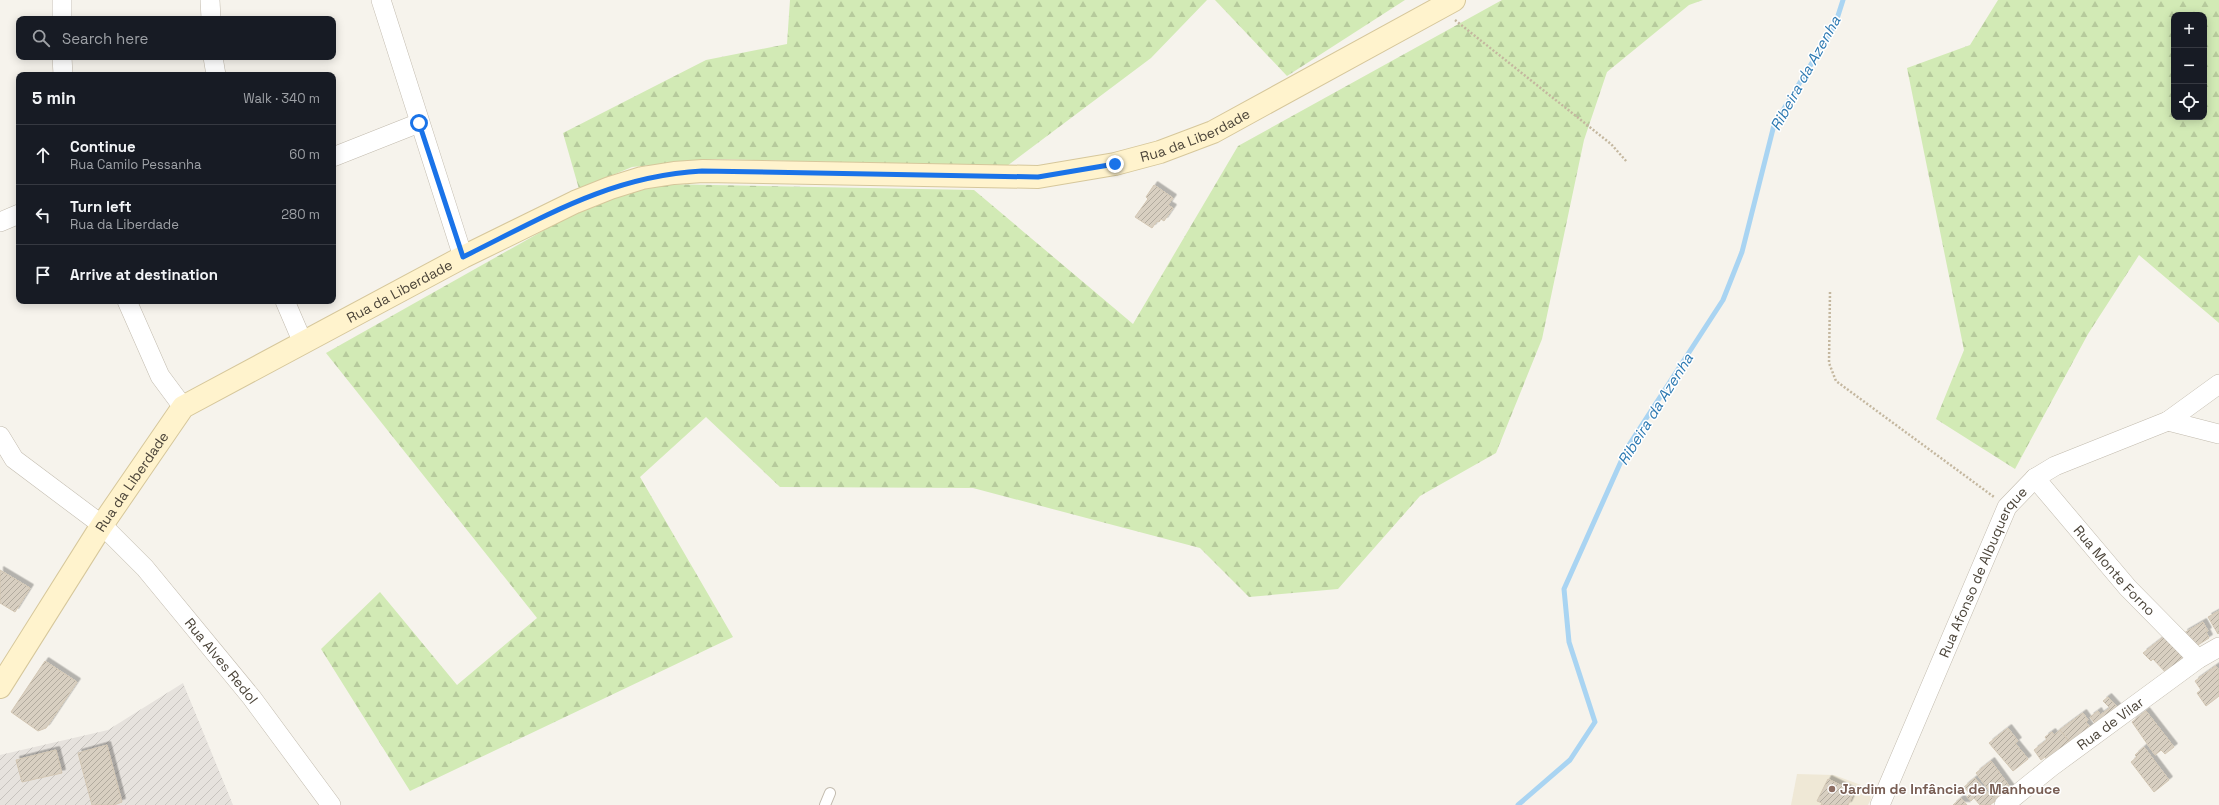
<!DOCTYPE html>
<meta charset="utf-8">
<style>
:root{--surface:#171b24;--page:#20242c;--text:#f1f3f6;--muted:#9ea1a6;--line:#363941}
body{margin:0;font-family:"Space Grotesk",sans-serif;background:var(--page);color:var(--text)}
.controls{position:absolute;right:12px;top:12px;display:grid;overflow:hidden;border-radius:8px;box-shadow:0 2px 10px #0003}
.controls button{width:36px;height:36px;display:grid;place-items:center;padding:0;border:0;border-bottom:1px solid var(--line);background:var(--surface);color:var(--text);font:20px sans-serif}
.stop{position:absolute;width:12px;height:12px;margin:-9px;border:3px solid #1a73e8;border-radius:50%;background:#fff}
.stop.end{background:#1a73e8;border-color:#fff;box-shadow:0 1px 4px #0008}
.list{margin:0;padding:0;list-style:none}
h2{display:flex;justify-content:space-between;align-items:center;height:52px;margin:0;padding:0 16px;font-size:17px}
h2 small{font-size:13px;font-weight:400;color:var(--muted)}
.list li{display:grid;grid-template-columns:26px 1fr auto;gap:12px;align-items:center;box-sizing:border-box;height:60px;padding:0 16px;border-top:1px solid var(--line)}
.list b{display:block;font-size:15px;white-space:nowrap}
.list p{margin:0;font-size:13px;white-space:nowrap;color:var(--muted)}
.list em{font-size:13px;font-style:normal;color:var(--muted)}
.icon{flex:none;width:22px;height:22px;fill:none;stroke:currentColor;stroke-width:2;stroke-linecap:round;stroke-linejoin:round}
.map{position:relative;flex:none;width:2219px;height:805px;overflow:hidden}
.search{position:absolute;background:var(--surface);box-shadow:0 2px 10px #0003;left:16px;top:16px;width:320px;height:44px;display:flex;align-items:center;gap:10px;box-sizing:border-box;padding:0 14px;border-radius:8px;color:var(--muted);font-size:15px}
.panel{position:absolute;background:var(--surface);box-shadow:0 2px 10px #0003;left:16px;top:72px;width:320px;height:232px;border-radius:8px}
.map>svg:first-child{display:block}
.industrial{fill:url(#industrial-furrows)}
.education{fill:#efe8d6}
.forest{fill:url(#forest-firs);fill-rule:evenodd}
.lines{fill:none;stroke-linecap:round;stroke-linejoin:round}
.stream{stroke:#a9d4f2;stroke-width:5}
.building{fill:url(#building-hatch);stroke:#d3c7b4;filter:url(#shadow)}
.lane-casing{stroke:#c2bbae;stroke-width:12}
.street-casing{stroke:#c2bbae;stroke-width:20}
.secondary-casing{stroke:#d6c79b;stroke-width:24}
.path{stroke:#c4b79f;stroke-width:2.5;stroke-dasharray:2 2;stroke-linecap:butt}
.lane{stroke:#fff;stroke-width:10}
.street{stroke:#fff;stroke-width:19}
.secondary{stroke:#fff3cd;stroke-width:22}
.route{stroke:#1a73e8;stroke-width:5}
.education-dot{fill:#8d6e63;stroke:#fff;stroke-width:1.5}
.labels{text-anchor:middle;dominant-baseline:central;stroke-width:3;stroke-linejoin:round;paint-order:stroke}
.street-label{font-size:14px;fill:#4b4439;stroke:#fff}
.education-label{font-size:14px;font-weight:bold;fill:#785e54;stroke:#fff;text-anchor:start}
.water-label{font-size:15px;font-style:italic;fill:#2e7ab2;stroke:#fff}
</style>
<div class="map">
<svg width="2219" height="805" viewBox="0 0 2219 805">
<defs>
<pattern id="industrial-furrows" width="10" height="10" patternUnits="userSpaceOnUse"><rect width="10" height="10" fill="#e6e2dd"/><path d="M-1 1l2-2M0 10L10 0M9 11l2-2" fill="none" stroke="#c7c3be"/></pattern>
<pattern id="forest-firs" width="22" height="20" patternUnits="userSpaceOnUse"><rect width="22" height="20" fill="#d2eab5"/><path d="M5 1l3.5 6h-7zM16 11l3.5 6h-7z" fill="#b6ca9c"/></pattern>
<pattern id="building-hatch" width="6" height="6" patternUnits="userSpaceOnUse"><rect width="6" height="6" fill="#d8cfc1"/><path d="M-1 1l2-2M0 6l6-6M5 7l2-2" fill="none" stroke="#b1aa9e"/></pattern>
<filter id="shadow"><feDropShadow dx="3.5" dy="-3.5" stdDeviation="0" flood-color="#0004"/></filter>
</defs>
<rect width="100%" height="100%" fill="#f6f3ec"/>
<!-- industrial -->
<polygon class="industrial" points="183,683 233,805 0,805 0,755 108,730"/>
<!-- education -->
<polygon class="education" points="1797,774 1834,775 1869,788 1871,799 1868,805 1791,805"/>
<!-- forest -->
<g class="forest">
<polygon points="790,0 1207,0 1151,58 1007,166 715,159 632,167 579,189 563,133 706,60 787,44"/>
<polygon points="1215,0 1405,0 1287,76"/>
<polygon points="1502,0 1703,0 1689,5 1607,72 1584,140 1542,339 1496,453 1420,496 1338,589 1249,597 1200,548 973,488 780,487 706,417 640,477 733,637 410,791 321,649 380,592 457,685 537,618 326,353 585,207 662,184 974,190 1133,324 1238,146"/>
<path d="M1998,0H2219V323L2139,255L2088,334L2015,469L1936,419L1964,350L1907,68L1970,45ZM2174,15H2204V117H2174Z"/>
</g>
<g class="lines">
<!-- stream -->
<polyline class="stream" points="1518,805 1570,760 1595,722 1569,642 1564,589 1627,448 1723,300 1742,252 1774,125 1835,25 1843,0"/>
</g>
<!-- building -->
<g class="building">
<polygon points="1154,185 1173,198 1168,205 1173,208 1164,221 1161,219 1159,222 1157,221 1152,228 1135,217 1148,199 1146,197"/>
<polygon points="0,570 30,588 15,612 0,603"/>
<polygon points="2219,611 2219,633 2218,634 2208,617"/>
<polygon points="2203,622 2208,631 2206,632 2209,638 2193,648 2184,633"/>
<polygon points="2165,636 2187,659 2168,675 2153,659 2151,661 2143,653"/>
<polygon points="45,661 77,682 46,728 38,731 11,712"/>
<polygon points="2216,666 2219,670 2219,696 2206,706 2197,693 2201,690 2195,681"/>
<polygon points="2108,697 2119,709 2097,726 2090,717 2098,711 2100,715 2110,708 2103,701"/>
<polygon points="2146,711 2174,747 2165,754 2161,750 2155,755 2132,722"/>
<polygon points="2083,713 2088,720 2086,722 2092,730 2072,745 2060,730"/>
<polygon points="2008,728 2018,741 2015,743 2028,759 2013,771 1989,743"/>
<polygon points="2060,730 2072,745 2049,763 2045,757 2041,760 2034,750 2047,740 2045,737 2052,732 2054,735"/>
<polygon points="107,745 122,802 114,805 92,805 78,753"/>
<polygon points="2144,747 2169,780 2154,792 2131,762 2137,757 2135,755"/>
<polygon points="56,750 62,773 22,782 16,760"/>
<polygon points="1991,761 2012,790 1997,801 1976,773"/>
<polygon points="1975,778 1995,801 1990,805 1980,805 1974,798 1971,801 1967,797 1970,794 1964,787"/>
<polygon points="1828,779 1854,792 1848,805 1821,805 1822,803 1817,801"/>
<polygon points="1961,798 1967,805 1953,805"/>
</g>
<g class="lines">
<!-- lane casing -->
<g class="lane-casing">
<polyline id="lane" points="825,805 830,793"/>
</g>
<!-- street casing -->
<g class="street-casing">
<g id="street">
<polyline points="62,0 62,19"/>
<polyline points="210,0 211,19"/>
<polyline points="381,0 463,257"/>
<polyline points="62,57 63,75"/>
<polyline points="213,57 216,75"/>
<polyline points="333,157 419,123"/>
<polyline points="0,222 19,214"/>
<polyline points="127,301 160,376 183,407"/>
<polyline points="285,301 303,343"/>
<polyline points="2168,421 2219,434"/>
<path id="s1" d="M0,436L14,459L102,525L145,568L252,698L331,805"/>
<path id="s2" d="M2035,478L2128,588L2198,659"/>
<path id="s3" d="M1880,805L2007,507L2035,478L2055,466L2168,421L2219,384"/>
<path id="s4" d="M2004,805L2051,767L2198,659L2219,647"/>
</g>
</g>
<!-- secondary casing -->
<g class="secondary-casing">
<g id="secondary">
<path id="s5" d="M0,687L102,525L183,407L463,257L575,202L610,188L642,178L674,173L703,171L1038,177L1115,164L1160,152L1213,132L1454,0"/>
</g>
</g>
<!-- path -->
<g class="path">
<polyline points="1455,20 1611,144 1627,162"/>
<polyline points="1830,292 1829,363 1836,381 1994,497"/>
</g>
<!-- lane -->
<use href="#lane" class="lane"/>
<!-- street -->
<use href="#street" class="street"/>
<!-- secondary -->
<use href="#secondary" class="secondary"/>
</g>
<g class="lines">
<!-- route -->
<path class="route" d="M419,123L463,257C544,217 610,176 702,171L1038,177L1115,164"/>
</g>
<!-- markers -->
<circle class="education-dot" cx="1832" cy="789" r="4"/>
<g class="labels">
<!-- street labels -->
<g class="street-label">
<text stroke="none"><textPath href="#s5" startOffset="1408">Rua da Liberdade</textPath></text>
<text stroke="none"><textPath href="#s5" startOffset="580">Rua da Liberdade</textPath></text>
<text stroke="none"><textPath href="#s5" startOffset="244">Rua da Liberdade</textPath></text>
<text stroke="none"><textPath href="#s2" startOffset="122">Rua Monte Forno</textPath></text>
<text stroke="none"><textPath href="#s3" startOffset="255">Rua Afonso de Albuquerque</textPath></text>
<text stroke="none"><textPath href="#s1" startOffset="318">Rua Alves Redol</textPath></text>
<text stroke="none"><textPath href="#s4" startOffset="134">Rua de Vilar</textPath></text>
</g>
<!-- education labels -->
<g class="education-label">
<text x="1840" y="789">Jardim de Infância de Manhouce</text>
</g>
<!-- water labels -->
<g class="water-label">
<text transform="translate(1805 73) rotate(-61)">Ribeira da Azenha</text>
<text transform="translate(1655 409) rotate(-58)">Ribeira da Azenha</text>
</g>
</g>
</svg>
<div class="controls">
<button>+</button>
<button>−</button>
<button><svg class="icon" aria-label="locate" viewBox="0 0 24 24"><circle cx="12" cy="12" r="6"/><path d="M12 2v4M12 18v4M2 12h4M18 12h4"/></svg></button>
</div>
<div class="stop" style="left:419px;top:123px"></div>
<div class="stop end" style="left:1115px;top:164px"></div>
<div class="search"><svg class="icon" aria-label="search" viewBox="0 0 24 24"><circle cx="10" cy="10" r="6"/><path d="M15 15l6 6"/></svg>Search here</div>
<section class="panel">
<h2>5 min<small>Walk · 340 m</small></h2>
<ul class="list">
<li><svg class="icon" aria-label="ahead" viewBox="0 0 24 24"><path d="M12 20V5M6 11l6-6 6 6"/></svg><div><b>Continue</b><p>Rua Camilo Pessanha</p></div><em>60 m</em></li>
<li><svg class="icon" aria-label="left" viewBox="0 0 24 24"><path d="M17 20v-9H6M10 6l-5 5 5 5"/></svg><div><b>Turn left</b><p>Rua da Liberdade</p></div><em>280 m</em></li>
<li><svg class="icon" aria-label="arrive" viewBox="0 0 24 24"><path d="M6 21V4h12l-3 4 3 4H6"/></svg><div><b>Arrive at destination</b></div></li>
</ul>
</section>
</div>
